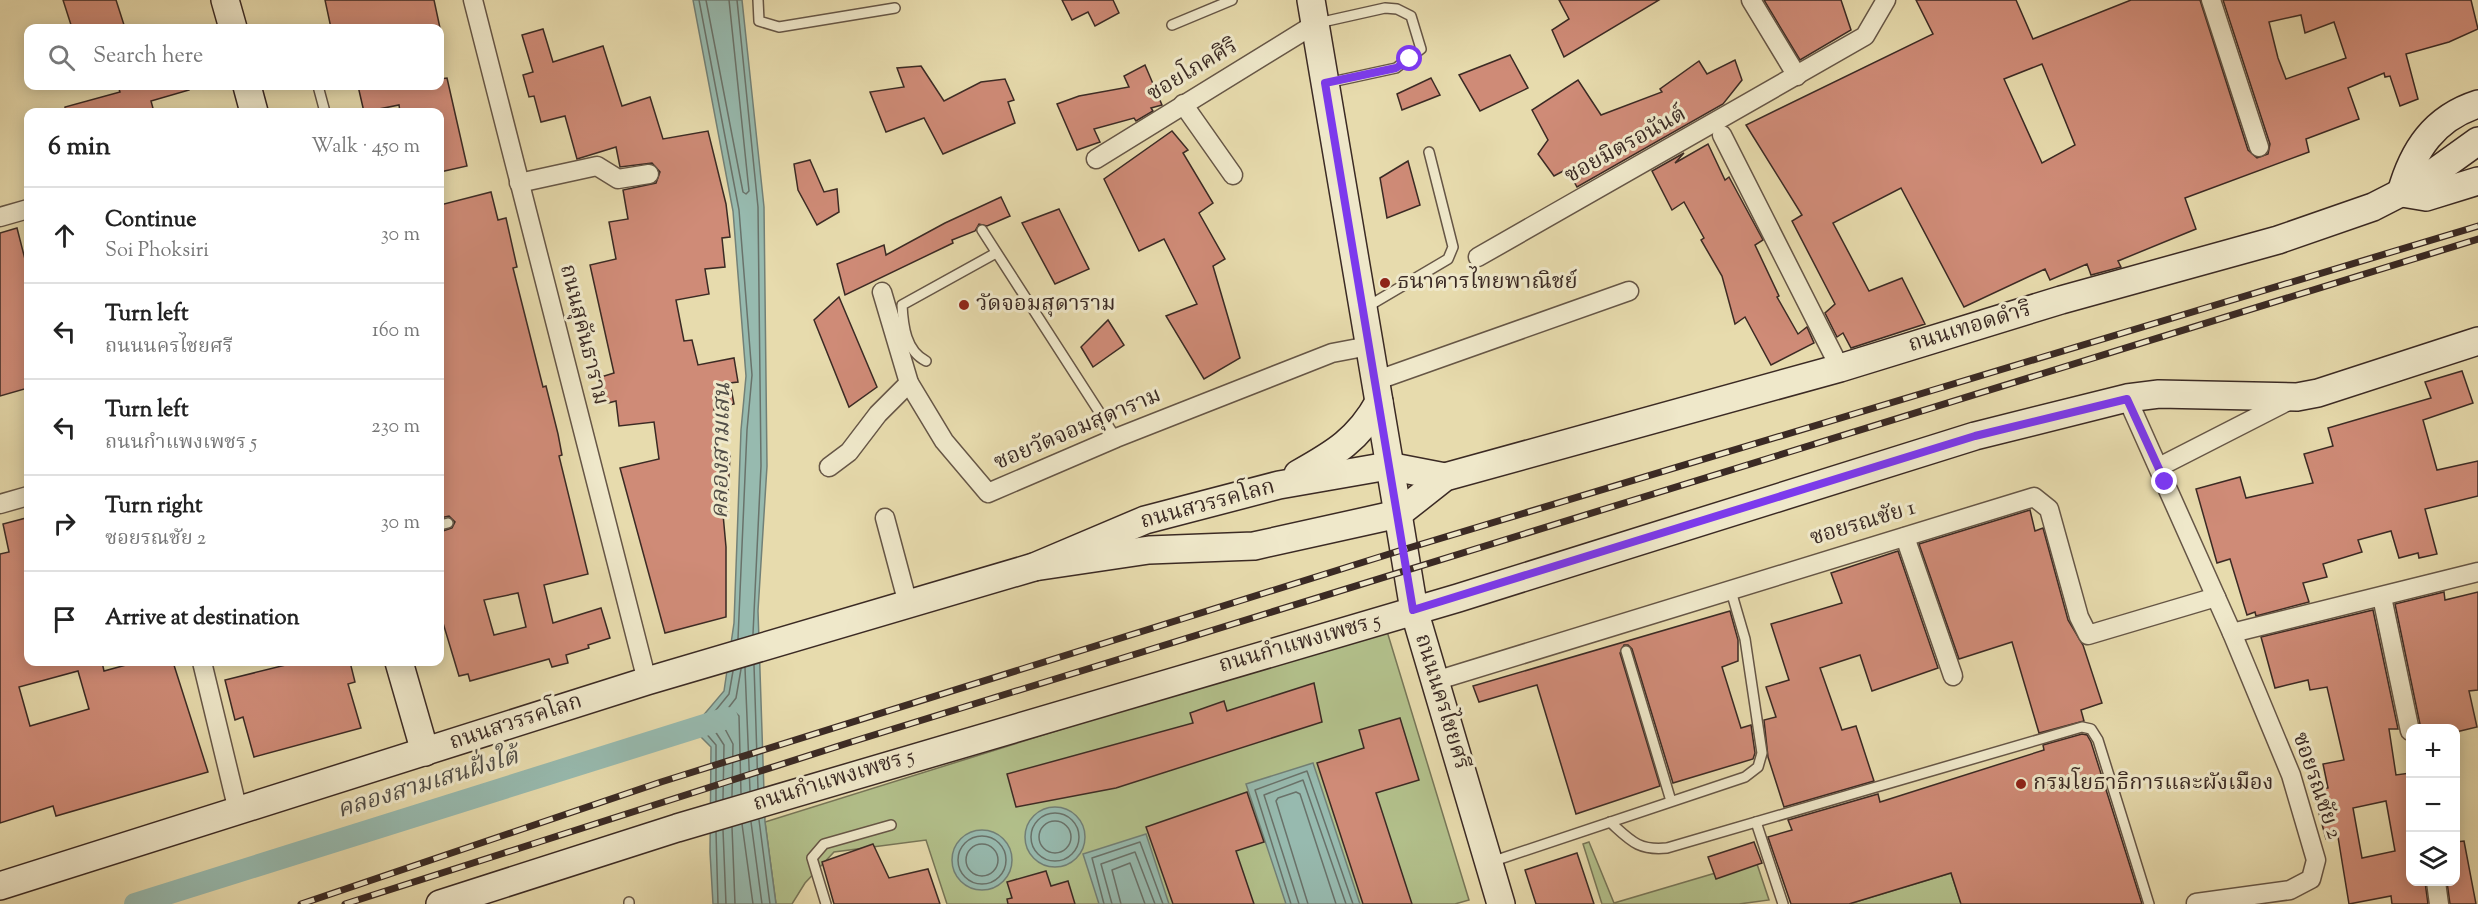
<!DOCTYPE html>
<meta charset="utf-8">
<style>
:root{--surface:#fff;--page:#f6f6f6;--text:#222;--muted:#767676;--line:#e0e0e0}
body{margin:0;font-family:"Sorts Mill Goudy","Noto Serif Thai",serif;background:var(--page);color:var(--text)}
.controls{position:absolute;right:18px;bottom:18px;display:grid;overflow:hidden;border-radius:12px;box-shadow:0 3px 15px #0003}
.controls button{width:54px;height:54px;display:grid;place-items:center;padding:0;border:0;border-bottom:2px solid var(--line);background:var(--surface);color:var(--text);font:30px sans-serif}
.stop{position:absolute;width:18px;height:18px;margin:-14px;border:4px solid #7c3aed;border-radius:50%;background:#fff}
.stop.end{background:#7c3aed;border-color:#fff;box-shadow:0 2px 6px #0008}
.list{margin:0;padding:0;list-style:none}
h2{display:flex;justify-content:space-between;align-items:center;height:78px;margin:0;padding:0 24px;font-size:26px}
h2 small{font-size:20px;font-weight:400;color:var(--muted)}
.list li{display:grid;grid-template-columns:39px 1fr auto;gap:18px;align-items:center;box-sizing:border-box;height:96px;padding:0 24px;border-top:2px solid var(--line)}
.list b{display:block;font-size:22px;white-space:nowrap}
.list p{margin:0;font-size:20px;white-space:nowrap;color:var(--muted)}
.list em{font-size:20px;font-style:normal;color:var(--muted)}
.icon{flex:none;width:33px;height:33px;fill:none;stroke:currentColor;stroke-width:2;stroke-linecap:round;stroke-linejoin:round}
.map{position:relative;flex:none;width:2478px;height:904px;overflow:hidden}
.search{position:absolute;background:var(--surface);box-shadow:0 3px 15px #0003;left:24px;top:24px;width:420px;height:66px;display:flex;align-items:center;gap:15px;box-sizing:border-box;padding:0 21px;border-radius:12px;color:var(--muted);font-size:22px}
.panel{position:absolute;background:var(--surface);box-shadow:0 3px 15px #0003;left:24px;top:108px;width:420px;height:558px;border-radius:12px}
.map>svg:first-child{display:block}
.green{fill:#b3c18c;stroke:#777658;stroke-width:1.5}
.water{fill:#97baaf;stroke:#728077;stroke-width:1.5}
.lines{fill:none;stroke-linecap:round;stroke-linejoin:round}
.shore{stroke:#69726a;stroke-width:1.5}
.canal{stroke:#97baaf;stroke-width:22}
.building{fill:#cf8b77;stroke:#3b2a24;stroke-width:1.5;fill-rule:evenodd}
.lane-casing{stroke:#665646;stroke-width:12}
.street-casing{stroke:#665646;stroke-width:21}
.secondary-casing{stroke:#3b2a24;stroke-width:30}
.lane{stroke:#efe8ca;stroke-width:9}
.street{stroke:#efe8ca;stroke-width:18}
.secondary{stroke:#efe8ca;stroke-width:27}
.rail-casing{stroke:#3b2a24;stroke-width:7}
.rail{stroke:#efe8ca;stroke-width:4.5;stroke-dasharray:14;stroke-linecap:butt}
.route{stroke:#7c3aed;stroke-width:8}
.poi-dot{fill:#8f2418;stroke:#efe8ca;stroke-width:2}
.labels{text-anchor:middle;dominant-baseline:central;stroke-width:6;stroke-linejoin:round;paint-order:stroke}
.street-label{font-size:22px;fill:#3b2a24;stroke:#efe8ca}
.poi-label{font-size:22px;fill:#3b2a24;stroke:#efe8ca;text-anchor:start}
.water-label{font-size:24px;font-style:italic;fill:#524e47;stroke:#efe8ca}
</style>
<div class="map">
<svg width="2478" height="904" viewBox="0 0 2478 904">
<rect width="100%" height="100%" fill="#e7dbad"/>
<filter id="stains"><feTurbulence type="fractalNoise" baseFrequency=".00333" numOctaves="4"/><feColorMatrix values="0 0 0 0 .2 0 0 0 0 .09 0 0 0 0 .02 0 0 0 .5 -.17"/></filter>
<radialGradient id="worn" r=".72"><stop offset=".6" stop-color="#630" stop-opacity="0"/><stop offset="1" stop-color="#630" stop-opacity=".3"/></radialGradient>
<!-- green -->
<g class="green">
<polygon points="1386,628 1469,900 1455,904 947,904 926,840 834,852 805,883 792,904 776,904 765,822"/>
<polygon points="1589,842 1614,903 1756,861 1769,900 1739,904 1602,904 1583,844"/>
<polygon points="1951,873 1961,904 1849,904"/>
</g>
<!-- water -->
<g class="water">
<polygon points="693,0 742,0 764,207 767,466 758,611 765,822 776,904 713,904 710,852 711,747 698,734 701,718 724,691 734,623 741,430 746,376 733,211"/>
<polygon points="1313,763 1360,904 1286,904 1246,784"/>
<circle cx="1055" cy="837" r="30"/>
<circle cx="982" cy="860" r="30"/>
<polygon points="1146,834 1169,904 1099,904 1083,854"/>
</g>
<g class="lines">
<!-- shore -->
<g class="shore">
<polyline points="699,0 739,210 752,375 747,430 738,639"/>
<polyline points="706,0 743,192 746,194 749,191 729,0"/>
<polyline points="737,0 758,207 761,466 753,634"/>
<polyline points="754,665 758,789"/>
<polyline points="745,668 750,791"/>
<polyline points="732,796 733,744 724,727 736,713 739,716 741,793"/>
<polyline points="723,799 724,745 713,728 736,698 741,669"/>
<polyline points="716,801 716,745 704,731 707,721 729,694 733,671"/>
<circle cx="1055" cy="837" r="24"/>
<polyline points="759,820 770,904"/>
<circle cx="1055" cy="837" r="16"/>
<polyline points="751,822 762,904"/>
<polyline points="742,824 753,904"/>
<polyline points="732,827 735,904"/>
<polyline points="723,830 726,904"/>
<polyline points="716,832 718,904"/>
<circle cx="982" cy="860" r="24"/>
<circle cx="982" cy="860" r="16"/>
<polyline points="1104,904 1092,858 1140,842 1163,904"/>
<polyline points="1112,904 1101,864 1135,852 1155,904"/>
<polyline points="1121,904 1112,870 1130,863 1145,904"/>
<polyline points="1291,904 1255,790 1307,771 1353,904"/>
<polyline points="1299,904 1264,795 1303,780 1346,904"/>
<polyline points="1308,904 1276,801 1278,798 1296,792 1300,794 1336,904"/>
</g>
<!-- canal -->
<polyline class="canal" points="135,904 727,718"/>
</g>
<!-- building -->
<g class="building">
<polygon points="63,0 116,0 125,28 72,28"/>
<polygon points="325,0 434,0 440,28 331,28"/>
<polygon points="1062,0 1113,0 1119,13 1095,26 1088,12 1072,20"/>
<polygon points="1559,0 1659,0 1564,57 1552,30 1569,19"/>
<polygon points="1764,0 1841,0 1851,30 1800,60"/>
<path d="M1916,0H2016L2033,39L2131,0H2200L2248,150L2257,158L2268,154L2270,144L2223,0H2471L2478,29L2449,42L2406,54L2418,99L2400,106L2390,76L2385,77L2384,73L2348,88L2359,119L2306,139L2309,152L2185,198L2196,229L2118,261L2121,267L2091,275L2087,264L2050,280L2045,269L1964,307L1901,188L1833,223L1869,291L1902,278L1925,324L1851,348L1843,333L1837,337L1825,313L1835,304L1792,221L1802,215L1746,125L1933,34ZM2301,15L2305,33L2334,22L2346,58L2286,79L2278,58L2269,22ZM2042,64L2075,145L2042,163L2004,79Z"/>
<polygon points="543,29 553,62 603,46 622,106 650,97 663,139 708,131 726,204 730,237 722,238 725,267 705,269 709,294 676,300 684,341 692,340 698,365 734,358 738,382 730,383 734,404 714,408 718,456 730,455 727,514 723,514 726,547 726,617 665,633 620,468 659,459 654,422 619,426 616,401 608,403 601,377 614,373 590,265 616,259 609,222 628,219 623,190 656,183 660,172 652,163 620,167 616,147 577,159 565,116 541,122 534,96 529,97 523,75 533,72 522,35"/>
<polygon points="1510,55 1528,88 1480,111 1459,75"/>
<polygon points="1735,60 1742,80 1723,104 1577,187 1567,169 1554,176 1538,154 1548,140 1532,110 1578,80 1601,115 1662,92 1660,89 1699,61 1707,74"/>
<polygon points="1145,65 1162,105 1151,108 1153,111 1136,121 1134,118 1094,129 1100,142 1077,150 1057,104 1079,96 1129,87 1124,76"/>
<polygon points="921,66 944,101 981,82 1005,79 1014,100 1008,102 1015,123 943,154 924,118 886,132 870,92 904,87 897,68"/>
<polygon points="447,78 467,166 440,172 440,112 400,112 399,105 364,112 358,86 440,86 440,79"/>
<polygon points="1431,78 1440,95 1402,110 1397,94"/>
<polygon points="118,86 188,86 189,90 151,101 154,112 65,112 65,107 120,92"/>
<polygon points="1172,131 1188,150 1183,153 1213,203 1199,213 1225,259 1213,266 1240,358 1204,379 1166,316 1197,304 1164,239 1139,251 1104,179"/>
<polygon points="1708,144 1725,180 1729,177 1763,240 1755,245 1779,296 1777,297 1798,334 1807,327 1814,343 1771,365 1745,317 1735,324 1722,276 1701,240 1704,238 1684,202 1672,210 1652,171 1684,153 1675,163"/>
<polygon points="810,160 824,192 837,189 839,212 817,225 798,190 794,164"/>
<polygon points="1408,161 1420,205 1387,218 1380,178"/>
<path d="M491,192L498,220L506,218L517,267L513,268L543,387L546,386L558,434L562,455L559,456L588,574L544,585L553,623L601,608L610,638L588,645L589,648L566,655L568,663L552,667L549,659L470,681L468,674L459,676L440,613V532L452,528L455,522L449,516L440,518V205ZM518,593L526,627L494,635L484,600Z"/>
<polygon points="1001,197 1010,216 987,226 979,224 975,231 952,240 953,243 845,295 837,264 884,245 886,255 945,223"/>
<polygon points="1059,209 1089,269 1055,284 1022,223"/>
<polygon points="17,228 28,271 28,388 0,396 0,233"/>
<polygon points="839,297 877,387 849,407 814,320"/>
<polygon points="1108,320 1124,345 1093,367 1081,347"/>
<polygon points="2462,371 2473,403 2423,420 2437,470 2478,461 2478,496 2425,509 2437,554 2419,558 2418,553 2399,558 2391,531 2358,540 2362,552 2323,564 2327,577 2303,583 2309,602 2256,616 2255,612 2247,615 2230,559 2217,563 2196,489 2240,477 2246,498 2313,483 2304,454 2333,446 2328,428 2431,398 2425,382"/>
<polygon points="2030,510 2035,531 2043,528 2068,620 2083,645 2102,703 2081,710 2084,721 2039,733 2012,642 1959,659 1919,544"/>
<path d="M26,518L28,531V662H102L104,671L137,662H173L208,772L56,816L53,806L0,823V554L9,552L3,524ZM78,671L89,709L30,726L19,687Z"/>
<polygon points="1898,551 1938,668 1872,691 1860,655 1820,668 1842,730 1856,726 1874,781 1784,807 1768,757 1764,720 1776,717 1766,687 1789,680 1771,624 1842,603 1831,573"/>
<polygon points="2444,592 2445,600 2478,592 2478,690 2469,691 2477,727 2456,732 2456,729 2421,729 2395,604"/>
<path d="M2373,610L2398,729H2389L2396,775L2410,773V882H2425L2428,904H2392L2391,896L2349,904L2338,837L2326,839L2313,791L2328,788L2323,764L2344,760L2327,687L2310,690L2308,680L2275,688L2261,637ZM2386,801L2395,851L2362,858L2353,808Z"/>
<polygon points="1730,611 1738,640 1738,661 1722,667 1741,728 1751,725 1755,753 1753,759 1673,783 1632,649 1628,645 1624,645 1620,653 1660,786 1576,814 1537,685 1479,702 1473,686"/>
<polygon points="298,662 350,662 355,682 348,684 361,728 254,757 243,717 235,720 225,680"/>
<polygon points="1314,683 1322,722 1116,788 1016,807 1007,774 1193,723 1190,713 1224,701 1227,711"/>
<polygon points="1400,718 1419,780 1376,793 1412,904 1363,904 1317,763 1364,748 1359,730"/>
<polygon points="2082,734 2087,735 2091,742 2142,904 1961,904 1951,873 1849,904 1791,904 1768,837 1792,830 1788,820 1878,794 1880,802 2044,750 2043,745"/>
<polygon points="1247,792 1264,842 1236,851 1254,904 1173,904 1146,827"/>
<polygon points="2464,841 2476,904 2450,904 2447,882 2456,882 2456,842"/>
<polygon points="1754,842 1762,863 1716,879 1708,857"/>
<polygon points="873,844 889,878 928,869 940,904 834,904 822,862"/>
<polygon points="1577,853 1594,904 1536,904 1525,870"/>
<polygon points="1046,871 1051,886 1068,881 1075,904 1008,904 1007,899 1012,898 1007,882"/>
</g>
<g class="lines">
<!-- lane casing -->
<g class="lane-casing">
<g id="lane">
<polyline points="758,0 759,21 779,27 895,8"/>
<polyline points="1318,23 1385,8 1397,9 1411,16 1421,49 1396,68 1327,83"/>
<polyline points="1172,25 1232,0"/>
<polyline points="318,86 325,112"/>
<polyline points="982,230 1116,438"/>
<polyline points="1365,308 1448,259 1453,247 1429,152"/>
<path d="M926,361C906,351 903,326 902,305L996,253"/>
<polyline points="440,525 448,523"/>
<polyline points="1626,651 1671,801"/>
<path d="M1610,822C1630,840 1638,851 1667,848L2082,727L2091,729L2098,740L2149,904"/>
<polyline points="1756,822 1783,904"/>
<polyline points="1491,862 1745,777 1758,767 1762,753 1745,639 1731,591"/>
<polyline points="629,902 629,904"/>
<polyline points="826,904 812,858 824,844 891,825"/>
</g>
</g>
<!-- street casing -->
<g class="street-casing">
<g id="street">
<polyline points="473,0 647,681"/>
<polyline points="1751,0 1797,76"/>
<polyline points="2211,0 2259,147"/>
<polyline points="1183,104 1233,175"/>
<polyline points="1722,135 1840,368"/>
<polyline points="1096,159 1315,24"/>
<polyline points="519,183 597,166 618,179 649,174"/>
<polyline points="0,217 28,209"/>
<polyline points="1478,257 1865,36 1886,0"/>
<polyline points="882,292 909,383 944,441 988,493 1116,438 1332,353 1369,346"/>
<polyline points="1375,381 1629,291"/>
<polyline points="2127,398 2232,633 2291,775 2316,860 2311,879 2290,890 2196,903"/>
<polyline points="829,467 849,452 878,414 909,383"/>
<polyline points="2159,467 2292,399"/>
<polyline points="0,504 28,496"/>
<polyline points="885,518 908,604"/>
<polyline points="1905,537 1953,676"/>
<polyline points="2382,597 2410,731"/>
<polyline points="2232,633 2478,572"/>
<polyline points="202,662 238,811"/>
<polyline points="1435,681 2034,497 2049,509 2079,617 2088,635 2216,597"/>
<polyline points="2436,882 2439,904"/>
</g>
</g>
<!-- secondary casing -->
<g class="secondary-casing">
<g id="secondary">
<polyline points="225,0 233,28"/>
<polyline points="1311,0 1398,514 1414,610 1501,904"/>
<polyline points="247,86 254,112"/>
<path d="M2401,193C2413,150 2434,118 2478,104"/>
<polyline points="2402,193 2426,197 2478,181"/>
<path d="M1298,474C1334,454 1359,439 1379,402"/>
<polyline points="1034,567 1149,550 1254,546 1398,514 1445,477 1840,368 2061,300 2278,240 2373,207 2418,184 2478,141"/>
<polyline points="399,662 425,752"/>
<polyline points="0,886 647,681 1034,567 1145,520 1279,485 1388,466 1445,477"/>
<polyline points="440,904 677,828 1458,598 1975,436 2127,398 2159,394 2297,397 2318,393 2478,341"/>
</g>
</g>
<!-- lane -->
<use href="#lane" class="lane"/>
<!-- street -->
<use href="#street" class="street"/>
<!-- secondary -->
<use href="#secondary" class="secondary"/>
<!-- rail casing -->
<g class="rail-casing">
<g id="rail">
<polyline points="301,904 661,782 1402,550 2478,226"/>
<polyline points="345,904 848,743 2478,239"/>
</g>
</g>
<!-- rail -->
<use href="#rail" class="rail"/>
</g>
<g class="lines">
<!-- route -->
<polyline class="route" points="1410,59 1396,68 1325,83 1413,610 1975,436 2127,399 2165,482"/>
</g>
<!-- markers -->
<g class="poi-dot">
<circle cx="1385" cy="283" r="6"/>
<circle cx="964" cy="305" r="6"/>
<circle cx="2021" cy="784" r="6"/>
</g>
<g class="labels">
<!-- street labels -->
<g class="street-label">
<text transform="translate(1193 71) rotate(-31)">ซอยโภคศิริ</text>
<text transform="translate(1626 146) rotate(-29)">ซอยมิตรอนันต์</text>
<text transform="translate(1970 328) rotate(-17)">ถนนเทอดดำริ</text>
<text transform="translate(583 335) rotate(76)">ถนนสุคันธาราม</text>
<text transform="translate(1078 430) rotate(-23)">ซอยวัดจอมสุดาราม</text>
<text transform="translate(1208 505) rotate(-15)">ถนนสวรรคโลก</text>
<text transform="translate(1863 524) rotate(-17)">ซอยรณชัย 1</text>
<text transform="translate(1300 644) rotate(-16)">ถนนกำแพงเพชร 5</text>
<text transform="translate(1441 702) rotate(73)">ถนนนครไชยศรี</text>
<text transform="translate(516 723) rotate(-18)">ถนนสวรรคโลก</text>
<text transform="translate(834 781) rotate(-17)">ถนนกำแพงเพชร 5</text>
<text transform="translate(2316 786) rotate(71)">ซอยรณชัย 2</text>
</g>
<!-- poi labels -->
<g class="poi-label">
<text x="1397" y="283">ธนาคารไทยพาณิชย์</text>
<text x="976" y="305">วัดจอมสุดาราม</text>
<text x="2033" y="784">กรมโยธาธิการและผังเมือง</text>
</g>
<!-- water labels -->
<g class="water-label">
<text transform="translate(722 451) rotate(-89)">คลองสามเสน</text>
<text transform="translate(428 784) rotate(-17)">คลองสามเสนฝั่งใต้</text>
</g>
</g>
<rect width="100%" height="100%" filter="url(#stains)"/>
<rect width="100%" height="100%" fill="url(#worn)"/>
</svg>
<div class="controls">
<button>+</button>
<button>−</button>
<button><svg class="icon" aria-label="layers" viewBox="0 0 24 24"><path d="M12 4l9 5-9 5-9-5zM3 14l9 5 9-5"/></svg></button>
</div>
<div class="stop" style="left:1410px;top:59px"></div>
<div class="stop end" style="left:2165px;top:482px"></div>
<div class="search"><svg class="icon" aria-label="search" viewBox="0 0 24 24"><circle cx="10" cy="10" r="6"/><path d="M15 15l6 6"/></svg>Search here</div>
<section class="panel">
<h2>6 min<small>Walk · 450 m</small></h2>
<ul class="list">
<li><svg class="icon" aria-label="ahead" viewBox="0 0 24 24"><path d="M12 20V5M6 11l6-6 6 6"/></svg><div><b>Continue</b><p>Soi Phoksiri</p></div><em>30 m</em></li>
<li><svg class="icon" aria-label="left" viewBox="0 0 24 24"><path d="M17 20v-9H6M10 6l-5 5 5 5"/></svg><div><b>Turn left</b><p>ถนนนครไชยศรี</p></div><em>160 m</em></li>
<li><svg class="icon" aria-label="left" viewBox="0 0 24 24"><path d="M17 20v-9H6M10 6l-5 5 5 5"/></svg><div><b>Turn left</b><p>ถนนกำแพงเพชร 5</p></div><em>230 m</em></li>
<li><svg class="icon" aria-label="right" viewBox="0 0 24 24"><path d="M7 20v-9h11M14 6l5 5-5 5"/></svg><div><b>Turn right</b><p>ซอยรณชัย 2</p></div><em>30 m</em></li>
<li><svg class="icon" aria-label="arrive" viewBox="0 0 24 24"><path d="M6 21V4h12l-3 4 3 4H6"/></svg><div><b>Arrive at destination</b></div></li>
</ul>
</section>
</div>
